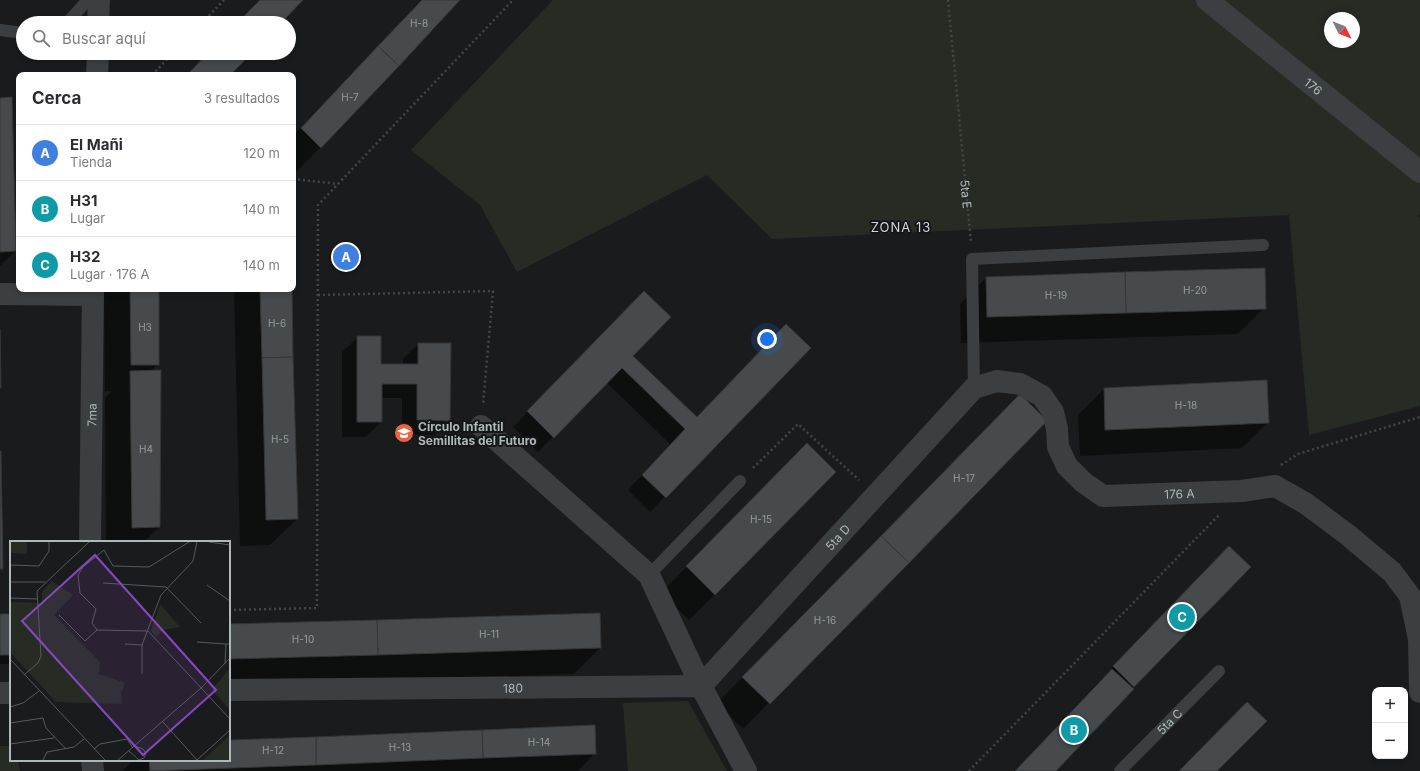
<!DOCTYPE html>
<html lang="es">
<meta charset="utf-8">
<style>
:root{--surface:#fff;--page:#f2f2f3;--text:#2b2b33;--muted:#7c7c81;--line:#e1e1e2;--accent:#ea6443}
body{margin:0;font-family:Inter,sans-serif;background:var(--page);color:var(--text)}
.controls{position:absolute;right:12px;bottom:12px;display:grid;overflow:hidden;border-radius:8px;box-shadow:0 2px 6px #0003}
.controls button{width:36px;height:36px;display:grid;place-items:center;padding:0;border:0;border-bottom:1px solid var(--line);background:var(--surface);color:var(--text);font:20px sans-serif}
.compass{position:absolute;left:1324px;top:12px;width:36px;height:36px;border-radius:50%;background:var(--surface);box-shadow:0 2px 6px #0003;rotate:132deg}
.you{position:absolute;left:767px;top:339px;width:14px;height:14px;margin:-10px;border:3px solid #fff;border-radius:50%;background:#1a73e8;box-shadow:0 0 0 6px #1a73e833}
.badge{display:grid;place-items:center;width:26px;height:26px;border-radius:50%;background:var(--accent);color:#fff;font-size:13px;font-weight:700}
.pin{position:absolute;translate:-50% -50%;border:2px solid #fff;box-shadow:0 1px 4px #0006}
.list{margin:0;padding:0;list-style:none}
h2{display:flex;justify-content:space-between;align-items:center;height:52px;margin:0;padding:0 16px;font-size:17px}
h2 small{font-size:13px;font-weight:400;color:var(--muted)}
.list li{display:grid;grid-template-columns:26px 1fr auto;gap:12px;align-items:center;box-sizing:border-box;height:56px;padding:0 16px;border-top:1px solid var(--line)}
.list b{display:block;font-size:15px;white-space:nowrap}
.list p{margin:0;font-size:13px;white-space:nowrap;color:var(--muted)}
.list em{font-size:13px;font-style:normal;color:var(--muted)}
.icon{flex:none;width:22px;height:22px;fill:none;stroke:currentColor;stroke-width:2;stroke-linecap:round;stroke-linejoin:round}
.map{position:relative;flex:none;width:1420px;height:771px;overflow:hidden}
.search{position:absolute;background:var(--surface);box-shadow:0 2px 6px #0003;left:16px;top:16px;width:280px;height:44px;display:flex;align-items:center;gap:10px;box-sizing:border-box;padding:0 14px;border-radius:22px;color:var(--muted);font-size:15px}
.panel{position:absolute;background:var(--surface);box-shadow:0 2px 6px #0003;left:16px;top:72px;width:280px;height:220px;border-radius:8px}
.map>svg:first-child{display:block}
.green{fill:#262c24;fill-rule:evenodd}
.shadow{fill:#0007}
.building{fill:#474a4c;stroke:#343638}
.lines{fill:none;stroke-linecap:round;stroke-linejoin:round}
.path{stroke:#414648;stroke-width:2.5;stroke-dasharray:2 3;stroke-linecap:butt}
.service{stroke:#3b3f41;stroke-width:12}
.minor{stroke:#3b3f41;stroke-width:22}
.tertiary{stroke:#3b3f41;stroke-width:22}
.labels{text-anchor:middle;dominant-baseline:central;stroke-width:4;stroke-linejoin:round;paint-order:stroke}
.number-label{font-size:10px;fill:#949c9f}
.street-label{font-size:12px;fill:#adb8bb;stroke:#151617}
.poi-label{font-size:12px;font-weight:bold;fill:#adb8bb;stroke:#151617;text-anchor:start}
.neighbourhood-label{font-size:13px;letter-spacing:1px;fill:#ced4d7;stroke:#151617}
.inset-road{fill:none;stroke:#555a5c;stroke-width:1}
.view{fill:#8548be;fill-opacity:0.15;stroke:#8548be;stroke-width:2}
.inset-edge{fill:none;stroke:#adb8bb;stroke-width:2}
</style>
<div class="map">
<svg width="1420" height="771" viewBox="0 0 1420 771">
<rect width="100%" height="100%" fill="#1a1b1c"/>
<!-- green -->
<g class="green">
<path d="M553,0H1420V214L1418,216L1420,218V406L1309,435L1289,215L772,239L707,175L517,272L480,205L411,150ZM1330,18H1354V42H1330Z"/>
<polygon points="688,701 727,771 628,771 623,703"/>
<polygon points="0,746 11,746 11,760 18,760 20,771 0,771"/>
</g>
<!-- shadow -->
<g class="shadow">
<polygon points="421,0 458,0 321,147 295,173 293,171 293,136"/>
<polygon points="0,99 15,251 0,266"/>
<polygon points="986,278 1264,308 1238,334 961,343 960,304"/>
<polygon points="104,289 158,289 158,364 151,371 159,527 144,542 106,542 105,398 112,391 105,391"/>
<polygon points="234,289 291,289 297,519 270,545 240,546"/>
<polygon points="629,307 632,356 697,418 809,348 650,512 628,490 671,445 606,382 538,452 513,427"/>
<polygon points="357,338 380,365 403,365 403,359 418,344 449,420 434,435 402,435 402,398 381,398 381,422 366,437 342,437 342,352"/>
<polygon points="1104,389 1268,422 1242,448 1080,456 1078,415"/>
<polygon points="994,421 1046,421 743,729 717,703"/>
<polygon points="781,471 715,594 689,620 661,593"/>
<polygon points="1249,567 1132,688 1055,771 1015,771 1088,693 1203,574"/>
<polygon points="0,615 11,615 11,661 8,664 0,664"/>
<polygon points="229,625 600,648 574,674 229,684"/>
<polygon points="229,741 595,753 578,771 123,771 133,760 229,760"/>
</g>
<!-- building -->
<g class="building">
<polygon points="260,0 303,0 281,23 237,23"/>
<polygon points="422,0 460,0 399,66 378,46"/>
<polygon points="378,46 399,66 321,148 301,128"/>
<polygon points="208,53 252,53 230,75 187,75"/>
<polygon points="12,97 16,251 0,252 0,98"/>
<polygon points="1265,268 1266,309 1126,313 1125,272"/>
<polygon points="1125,272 1126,313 987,317 986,277"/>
<polygon points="130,289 159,289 159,365 131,365"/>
<polygon points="260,289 292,289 293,357 262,358"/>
<polygon points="644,291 671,317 633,356 697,417 786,324 811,348 666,498 642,475 685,429 622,368 554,438 527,411"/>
<polygon points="0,329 1,388 0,388"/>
<polygon points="357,336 381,336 381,364 418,364 418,343 451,343 450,421 417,420 417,384 382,384 382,422 357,422"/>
<polygon points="293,357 298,519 266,520 262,358"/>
<polygon points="161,370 160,527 132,528 130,371"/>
<polygon points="1267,380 1269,423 1105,430 1104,388"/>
<polygon points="1020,394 1047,421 909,563 881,536"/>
<polygon points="807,443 836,472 715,595 686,566"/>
<polygon points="0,451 1,451 3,569 0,569"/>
<polygon points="881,536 909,563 770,704 742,677"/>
<polygon points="1229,546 1251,567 1134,687 1113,666"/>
<polygon points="600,613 601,648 378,655 377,620"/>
<rect x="0" y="614" width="11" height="41"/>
<polygon points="377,620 378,655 229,659 229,624"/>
<polygon points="1112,669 1134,689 1056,771 1015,771"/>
<polygon points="1247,702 1267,721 1217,771 1179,771"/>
<polygon points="595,725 596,754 483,758 482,730"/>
<polygon points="482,730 483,758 316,765 316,737"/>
<polygon points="316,737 316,765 150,771 149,760 229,760 229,740"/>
</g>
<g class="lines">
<!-- path -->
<g class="path">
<path id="s1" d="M948,0L971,242"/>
<polyline points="202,23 224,0"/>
<polyline points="152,75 173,53"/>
<polyline points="293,179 338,184"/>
<polyline points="318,295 493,291 483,405"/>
<polyline points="1281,465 1298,454 1420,417"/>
<polyline points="753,468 798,424 859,480"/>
<polyline points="229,610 317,608 318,205 513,0"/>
<polyline points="969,771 1219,515"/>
</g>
<!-- service -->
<g class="service">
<polyline points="67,23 86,2 99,1"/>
<polyline points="0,30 23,33"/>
<polyline points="974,388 972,259 1263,245"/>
<polyline points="649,575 740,481"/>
<path id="s2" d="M1120,771L1219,671"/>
</g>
<!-- minor -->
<g class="minor">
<path id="s3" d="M1207,0L1420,172"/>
<polyline points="98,23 99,0"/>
<polyline points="97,75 98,53"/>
<polyline points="0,294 93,295"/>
<path id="s4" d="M481,426L649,575L701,686L974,388L997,381L1020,384L1042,396L1053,412L1057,429L1058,447L1067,466L1083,482L1103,496L1242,491L1275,486L1305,503L1348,535L1392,572L1410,596L1419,639L1420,692"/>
<path id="s5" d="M90,542L93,289"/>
<polyline points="92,760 93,771"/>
</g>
<!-- tertiary -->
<g class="tertiary">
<path id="s6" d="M229,690L701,686L746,771"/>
<polyline points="0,693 11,693"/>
</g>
</g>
<!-- icons -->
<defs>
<g id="school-disc" transform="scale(1)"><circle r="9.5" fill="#ea6443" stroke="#151617"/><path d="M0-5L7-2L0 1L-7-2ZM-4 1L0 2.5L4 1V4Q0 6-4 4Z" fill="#fff"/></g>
</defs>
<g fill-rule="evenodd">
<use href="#school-disc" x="404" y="433"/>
</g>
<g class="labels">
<!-- number labels -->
<g class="number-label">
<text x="419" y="23">H-8</text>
<text x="350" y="97">H-7</text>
<text x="1195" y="290">H-20</text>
<text x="1056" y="295">H-19</text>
<text x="277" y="323">H-6</text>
<text x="145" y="327">H3</text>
<text x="1186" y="405">H-18</text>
<text x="280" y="439">H-5</text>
<text x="146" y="449">H4</text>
<text x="964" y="478">H-17</text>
<text x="761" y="519">H-15</text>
<text x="825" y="620">H-16</text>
<text x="489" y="634">H-11</text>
<text x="303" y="639">H-10</text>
<text x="539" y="742">H-14</text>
<text x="400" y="747">H-13</text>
<text x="273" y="750">H-12</text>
</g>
<!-- street labels -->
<g class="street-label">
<text stroke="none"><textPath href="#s3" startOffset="137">176</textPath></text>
<text stroke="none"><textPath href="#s1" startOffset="195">5ta E</textPath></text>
<text stroke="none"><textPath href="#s5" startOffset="127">7ma</textPath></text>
<text stroke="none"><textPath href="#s4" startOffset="1023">176 A</textPath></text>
<text stroke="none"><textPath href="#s4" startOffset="549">5ta D</textPath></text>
<text stroke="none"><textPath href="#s6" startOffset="284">180</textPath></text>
<text stroke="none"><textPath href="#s2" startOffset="70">5ta C</textPath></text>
</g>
<!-- poi labels -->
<g class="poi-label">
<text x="418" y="426">Círculo Infantil<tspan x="418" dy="14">Semillitas del Futuro</tspan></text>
</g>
<!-- neighbourhood labels -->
<g class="neighbourhood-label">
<text x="901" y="227">ZONA 13</text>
</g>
</g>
<!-- overview -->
<g transform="translate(10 541)">
<rect width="220" height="220" fill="#1a1b1c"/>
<path d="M0,1H17V13L0,12ZM42,40L63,54L44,74L90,121L89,133L115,142L111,152L112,163L46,161L0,111V61L32,62V51ZM150,63L170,86L153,89L146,96L141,90ZM218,129H220V169L202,149ZM220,194V219H193Z" fill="#262c24"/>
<path class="inset-road" d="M199,1L220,4M0,24L29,25L39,10V1M0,41H35M93,42L156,46L191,82M197,44L220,60M0,57L28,58M49,74L75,100L87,89M87,89L82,82L86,68L70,52L68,34L73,26L94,9L103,25L139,26L179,1M87,89L138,90M138,90L220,178M187,101L216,103M115,103L132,104M0,118L95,219M215,123L216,103H220M132,133V104L151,54L183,20L187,1M14,134L28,122L31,115L27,50L79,1M0,166L13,162L29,150M153,181L187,219M0,182L33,177L36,187L56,208M0,203L44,197M84,208L90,203L117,198L123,207M119,210L129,219L134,217L136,213L133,208L125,205M33,219L37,211L64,206L74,198M108,219L191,147L220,117M187,219L220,189"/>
<path class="view" d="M85,14L206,149L133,214L12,80Z"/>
<rect width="220" height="220" class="inset-edge"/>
</g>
</svg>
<div class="controls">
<button>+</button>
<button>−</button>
</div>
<svg class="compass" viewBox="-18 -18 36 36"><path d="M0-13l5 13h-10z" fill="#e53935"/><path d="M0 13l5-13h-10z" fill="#7c7c81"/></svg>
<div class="you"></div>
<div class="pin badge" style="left:346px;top:257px;background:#3f7fe0">A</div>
<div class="pin badge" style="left:1074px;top:730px;background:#0f9aa8">B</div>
<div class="pin badge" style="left:1182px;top:617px;background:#0f9aa8">C</div>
<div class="search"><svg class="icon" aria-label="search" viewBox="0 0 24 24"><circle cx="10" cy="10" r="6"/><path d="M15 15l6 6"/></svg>Buscar aquí</div>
<section class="panel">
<h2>Cerca<small>3 resultados</small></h2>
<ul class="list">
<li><span class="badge" style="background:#3f7fe0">A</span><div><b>El Mañi</b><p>Tienda</p></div><em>120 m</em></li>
<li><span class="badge" style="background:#0f9aa8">B</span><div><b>H31</b><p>Lugar</p></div><em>140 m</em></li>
<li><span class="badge" style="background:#0f9aa8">C</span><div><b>H32</b><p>Lugar · 176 A</p></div><em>140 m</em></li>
</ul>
</section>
</div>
